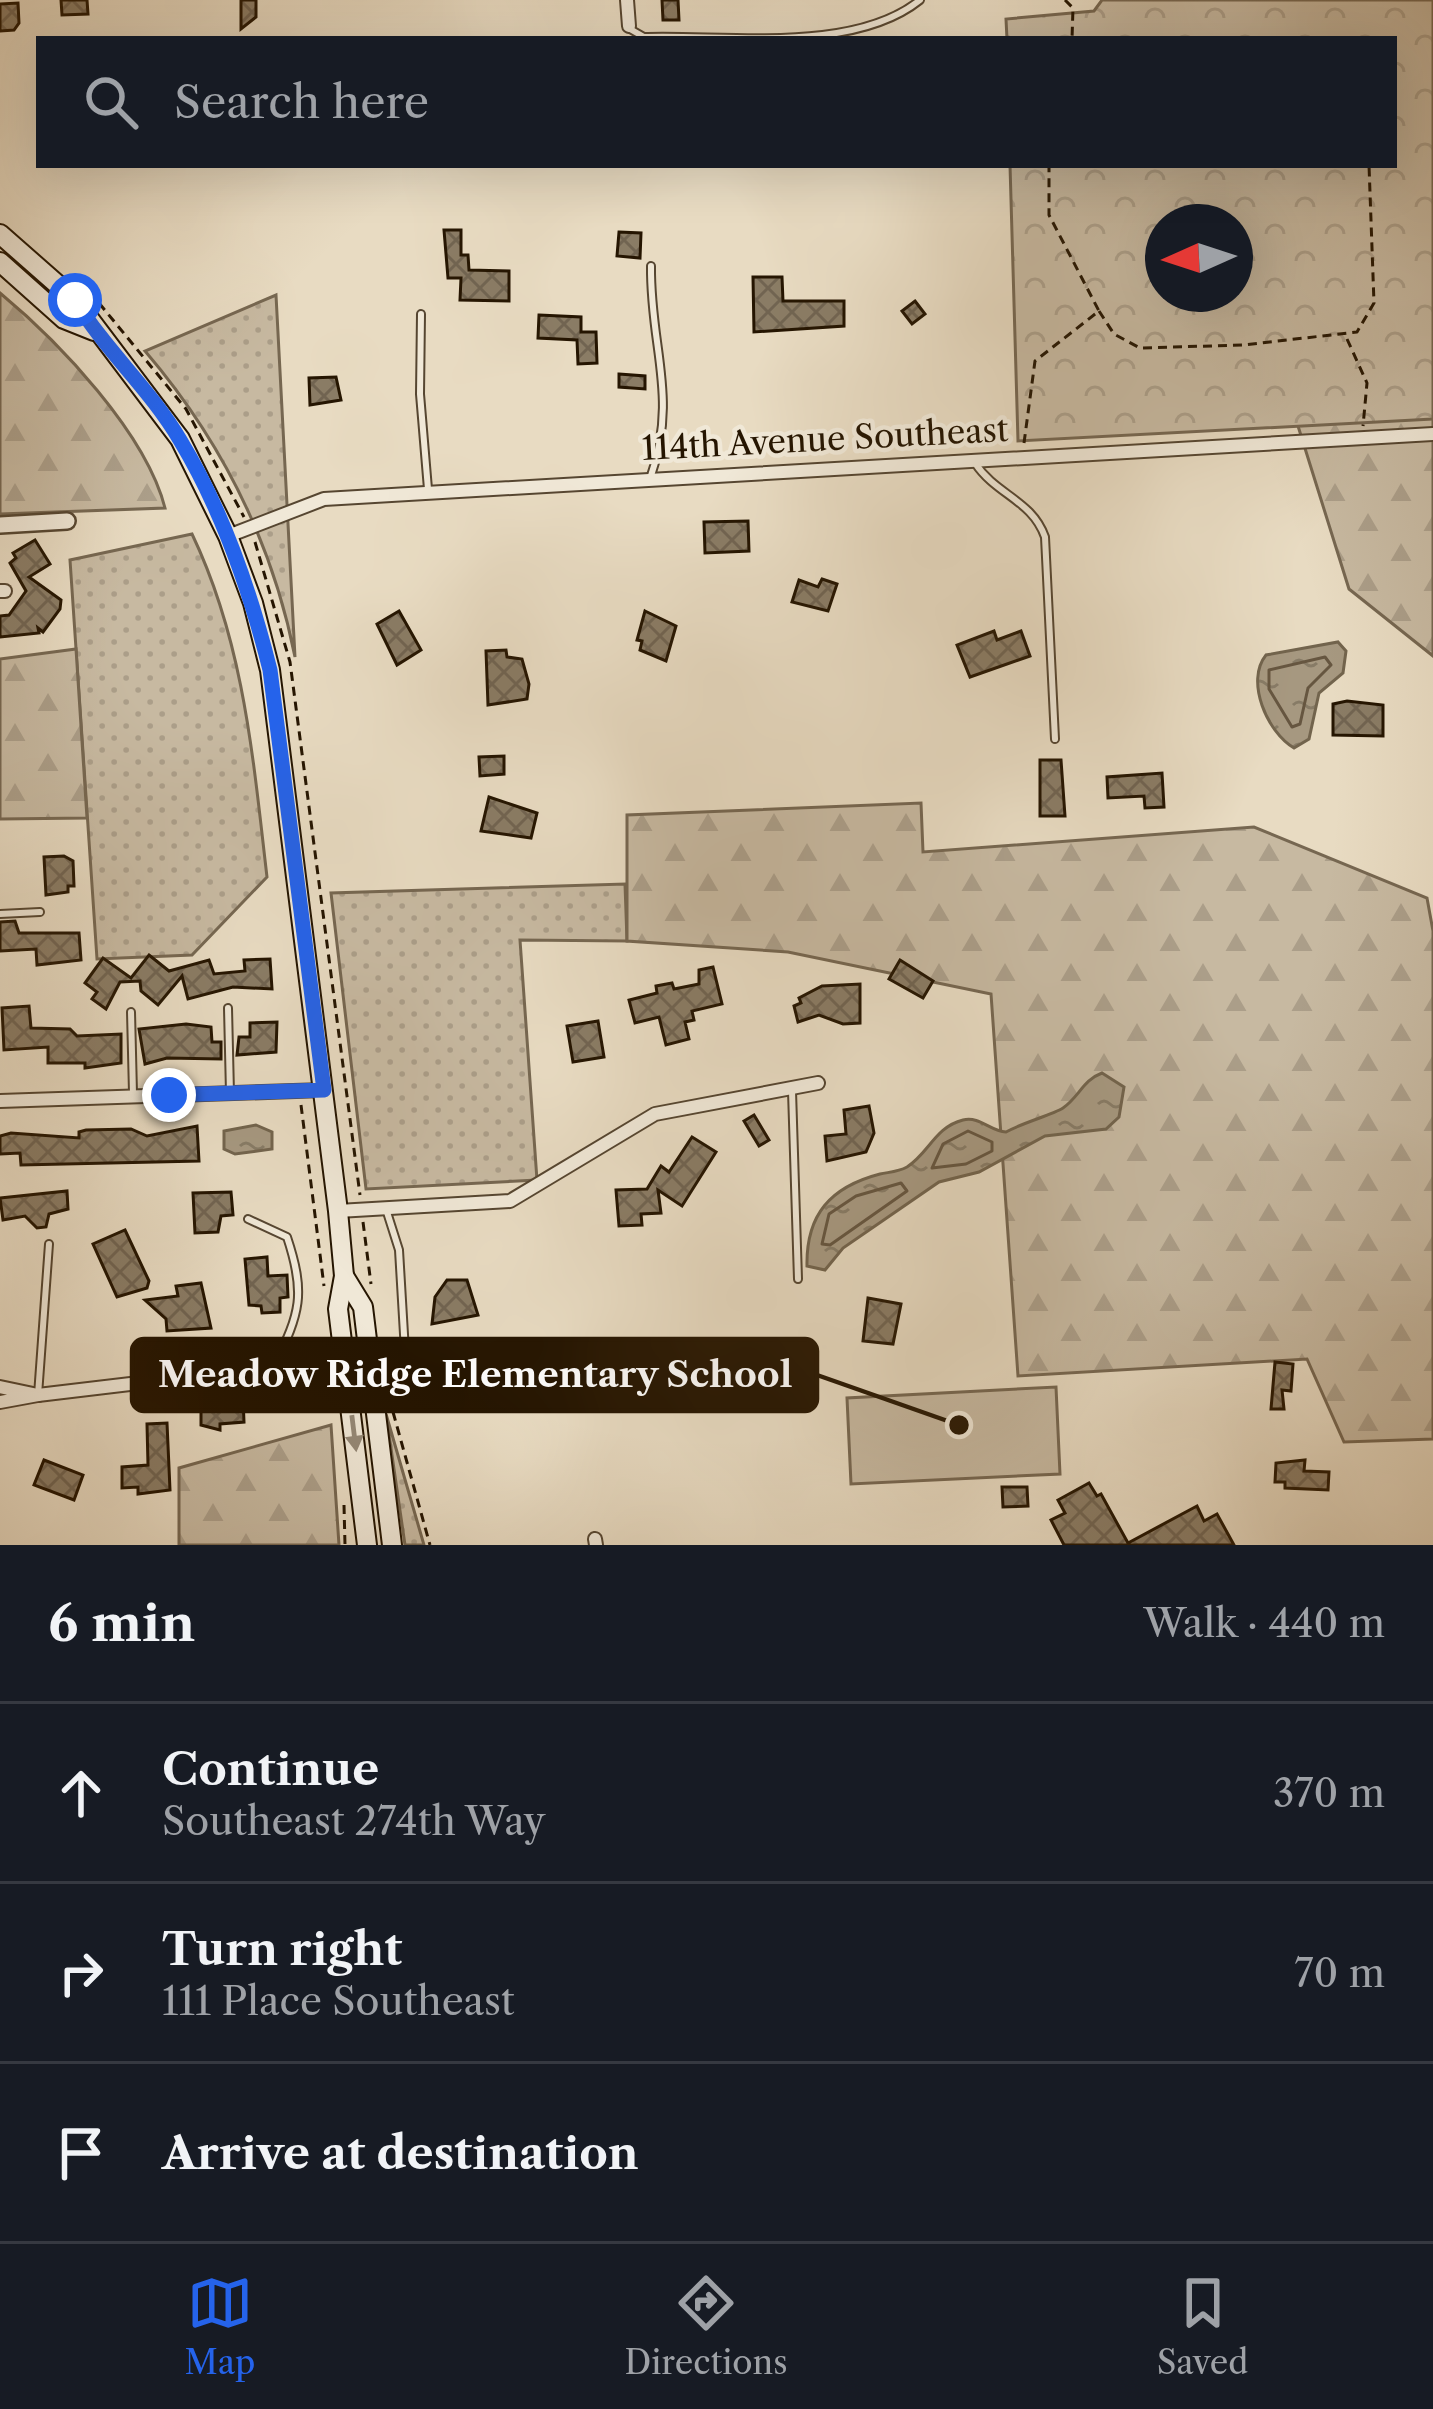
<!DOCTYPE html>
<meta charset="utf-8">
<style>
:root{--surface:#171b24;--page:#242831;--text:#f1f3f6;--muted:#9ea1a6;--line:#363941;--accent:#2563eb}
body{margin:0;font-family:"Libre Caslon Text",serif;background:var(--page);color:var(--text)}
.compass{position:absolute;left:1145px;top:204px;width:108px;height:108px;border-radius:50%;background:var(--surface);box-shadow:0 12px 48px #0002;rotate:267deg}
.stop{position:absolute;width:36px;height:36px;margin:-27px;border:9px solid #2563eb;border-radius:50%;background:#fff}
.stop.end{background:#2563eb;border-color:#fff;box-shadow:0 3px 12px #0008}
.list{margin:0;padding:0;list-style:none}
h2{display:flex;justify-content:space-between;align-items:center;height:156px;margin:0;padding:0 48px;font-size:51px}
h2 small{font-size:39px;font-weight:400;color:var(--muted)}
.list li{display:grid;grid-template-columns:78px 1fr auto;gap:36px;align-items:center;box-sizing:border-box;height:180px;padding:0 48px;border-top:3px solid var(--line)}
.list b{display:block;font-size:45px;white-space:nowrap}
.list p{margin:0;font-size:39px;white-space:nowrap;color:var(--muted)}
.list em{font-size:39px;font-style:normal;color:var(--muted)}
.icon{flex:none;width:66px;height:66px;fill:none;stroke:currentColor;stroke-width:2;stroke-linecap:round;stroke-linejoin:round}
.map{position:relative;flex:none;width:1433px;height:1545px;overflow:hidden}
.search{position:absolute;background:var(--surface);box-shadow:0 12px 48px #0002;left:36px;right:36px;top:36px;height:132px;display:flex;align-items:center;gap:30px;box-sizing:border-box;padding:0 42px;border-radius:0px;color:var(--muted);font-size:45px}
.sheet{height:696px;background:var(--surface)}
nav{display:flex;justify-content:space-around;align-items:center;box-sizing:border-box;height:168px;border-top:3px solid var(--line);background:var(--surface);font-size:33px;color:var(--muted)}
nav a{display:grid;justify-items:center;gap:6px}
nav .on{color:var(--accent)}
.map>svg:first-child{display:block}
.grass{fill:url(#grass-dots);stroke:#766751;stroke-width:3}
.forest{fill:url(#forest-firs);stroke:#766751;stroke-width:3}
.park{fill:url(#park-crowns);stroke:#766751;stroke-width:3;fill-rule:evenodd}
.garden{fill:#c7b9a1;stroke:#766751;stroke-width:3}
.water{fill:url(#water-ripples);stroke:#72644d;stroke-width:3}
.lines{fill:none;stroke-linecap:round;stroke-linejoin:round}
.shore{stroke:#665640;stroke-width:3}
.building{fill:url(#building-cross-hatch);stroke:#251501;stroke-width:3}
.service-casing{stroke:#564631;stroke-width:10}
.minor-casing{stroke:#564631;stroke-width:16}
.tertiary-casing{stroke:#564631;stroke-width:20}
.secondary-casing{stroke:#251501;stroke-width:22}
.path{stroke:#251501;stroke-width:3;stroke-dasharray:9 6;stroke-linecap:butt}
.service{stroke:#f0e8d7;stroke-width:6}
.minor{stroke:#f0e8d7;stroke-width:12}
.tertiary{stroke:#f0e8d7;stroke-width:15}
.secondary{stroke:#f0e8d7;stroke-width:18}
.oneway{fill:#958977}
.route{stroke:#2563eb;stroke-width:15}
.labels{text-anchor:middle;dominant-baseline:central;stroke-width:9;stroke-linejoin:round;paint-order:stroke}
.street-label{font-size:33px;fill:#251501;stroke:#f0e8d7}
.leader{fill:none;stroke:#251501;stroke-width:4.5}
.callout-dot{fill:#251501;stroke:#f0e8d7;stroke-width:4.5}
.callout{fill:#251501;stroke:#251501;stroke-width:4.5}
.callout-label{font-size:36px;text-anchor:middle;font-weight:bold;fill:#fff}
</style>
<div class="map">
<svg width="1433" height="1545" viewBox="0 0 1433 1545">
<defs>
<pattern id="grass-dots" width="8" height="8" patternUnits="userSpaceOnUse" patternTransform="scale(3)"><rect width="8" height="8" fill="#c7b9a1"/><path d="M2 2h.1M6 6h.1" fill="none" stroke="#ab9e89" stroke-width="1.8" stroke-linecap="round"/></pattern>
<pattern id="forest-firs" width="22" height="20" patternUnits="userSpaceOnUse" patternTransform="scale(3)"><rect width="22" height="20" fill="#c7b9a1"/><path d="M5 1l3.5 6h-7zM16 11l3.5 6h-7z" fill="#ab9e89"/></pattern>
<pattern id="park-crowns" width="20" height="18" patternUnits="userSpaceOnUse" patternTransform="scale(3)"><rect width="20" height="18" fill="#c7b9a1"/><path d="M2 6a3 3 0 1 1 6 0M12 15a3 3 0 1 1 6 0" fill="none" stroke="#ab9e89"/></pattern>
<pattern id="water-ripples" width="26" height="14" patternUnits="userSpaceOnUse" patternTransform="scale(3)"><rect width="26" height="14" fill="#a69880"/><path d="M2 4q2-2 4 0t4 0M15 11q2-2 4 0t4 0" fill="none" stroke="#877b66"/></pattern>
<pattern id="building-cross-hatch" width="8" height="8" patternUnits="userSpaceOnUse" patternTransform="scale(3)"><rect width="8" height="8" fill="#8a7c65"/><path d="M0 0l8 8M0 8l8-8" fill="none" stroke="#716451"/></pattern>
</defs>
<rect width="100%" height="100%" fill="#e8dbc2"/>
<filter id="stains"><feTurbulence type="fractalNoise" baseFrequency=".00167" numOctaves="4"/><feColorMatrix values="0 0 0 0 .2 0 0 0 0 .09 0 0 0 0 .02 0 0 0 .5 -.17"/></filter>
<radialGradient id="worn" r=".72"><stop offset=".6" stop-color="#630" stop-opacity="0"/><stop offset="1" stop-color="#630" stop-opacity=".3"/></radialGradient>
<!-- grass -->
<g class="grass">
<path d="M276,295L295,657C272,541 222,441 145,351Z"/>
<path d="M192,534C244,643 253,758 267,877L192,955L97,959L70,560Z"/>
<polygon points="625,884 627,941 520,940 537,1180 366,1189 331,893"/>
<polygon points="386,1414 424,1545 405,1545"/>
</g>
<!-- forest -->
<g class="forest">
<polygon points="1433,38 1433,656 1349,589 1298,426 1394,165 1394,39"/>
<path d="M0,293C59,342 146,433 165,508L0,514Z"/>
<polygon points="76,649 87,818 0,819 0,659"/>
<polygon points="921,803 923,852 1254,827 1427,898 1433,931 1433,1439 1344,1442 1307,1359 1018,1376 991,994 788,952 627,941 627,815"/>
<polygon points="331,1425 339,1545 179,1545 179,1468"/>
</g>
<!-- park -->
<path class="park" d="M1102,0H1433V419L1018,441L1010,165H1394V39H1007L1006,19L1094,11ZM1163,222H1235V294H1163Z"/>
<!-- garden -->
<polygon class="garden" points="1056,1387 1060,1474 851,1484 847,1398"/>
<!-- water -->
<g class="water">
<path d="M1338,642L1346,651L1343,673L1319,693L1309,739L1294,748C1267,732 1245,681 1266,655Z"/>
<path d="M1102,1073L1124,1087L1119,1117L1106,1129L1045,1136L979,1172L939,1182L843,1248L825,1270L807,1266C806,1215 830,1187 880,1174C889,1172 898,1172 907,1167C929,1153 935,1127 963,1120C980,1116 990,1131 1006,1132C1024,1122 1052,1115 1063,1108C1079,1097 1083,1080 1102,1073Z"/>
<polygon points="256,1125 272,1132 272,1149 235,1154 224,1149 224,1131"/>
</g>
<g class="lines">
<!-- shore -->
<g class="shore">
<polygon points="1325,657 1331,665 1308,688 1300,724 1292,727 1269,689 1269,670"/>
<polygon points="968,1131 992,1142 992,1151 966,1164 932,1168 943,1144"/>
<polygon points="901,1183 907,1191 830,1245 822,1244 829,1214 856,1196"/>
</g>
</g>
<!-- building -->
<g class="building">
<polygon points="61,0 87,0 88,14 62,15"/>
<polygon points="241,0 256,0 256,17 241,29"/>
<polygon points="662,0 678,0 679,20 663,20"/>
<polygon points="18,3 19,23 14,30 0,31 0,4"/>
<polygon points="444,230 461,230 461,255 468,255 469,270 509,271 509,301 460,300 461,278 448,278"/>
<polygon points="619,232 641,233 640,258 617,256"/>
<polygon points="753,277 782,277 783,301 844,301 844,326 754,332"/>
<polygon points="915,301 925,314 912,324 902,311"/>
<polygon points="539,315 581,317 581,332 596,332 597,363 578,364 577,340 538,338"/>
<polygon points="619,374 645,376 645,389 619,387"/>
<polygon points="336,377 341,400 310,405 309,378"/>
<polygon points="748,521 749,551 705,553 704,522"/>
<polygon points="35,540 50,564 29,577 61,600 60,609 43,632 38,628 39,633 0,637 0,616 9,615 26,591 10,563 16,558 13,553"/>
<polygon points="822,579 837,584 828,611 792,602 799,580 818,587"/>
<polygon points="399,611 421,650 397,665 377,624"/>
<polygon points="645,611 676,626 666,661 640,650 642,641 637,640"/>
<polygon points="994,631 997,640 1021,631 1030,656 970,677 957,645"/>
<polygon points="506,650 507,657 522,659 529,684 527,699 488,705 486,651"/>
<polygon points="1347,701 1383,705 1383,736 1333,735 1333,704"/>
<polygon points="504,756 504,774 480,776 479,757"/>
<polygon points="1040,760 1061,760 1065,816 1040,816"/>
<polygon points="1162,773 1164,807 1145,808 1144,796 1108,798 1107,777"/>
<polygon points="489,797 537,813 531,838 481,831"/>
<polygon points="64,856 73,861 74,886 68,886 68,892 46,895 44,857"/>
<polygon points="15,921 19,933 79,933 81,960 37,965 36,949 0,951 0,922"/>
<polygon points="149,955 169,971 209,960 214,974 245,971 244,960 270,959 272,989 233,987 188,999 182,976 158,1005 141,991 140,981 120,982 106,1009 92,999 97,992 85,983 103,958 131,978"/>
<polygon points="900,960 933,981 923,998 889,979"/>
<polygon points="713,967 722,1004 692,1011 694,1020 685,1022 689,1039 666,1045 659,1017 635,1023 629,1000 657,993 656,986 672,983 674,989 699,984 699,970"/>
<polygon points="860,984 860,1023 843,1024 819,1015 798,1022 794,1006 801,1003 799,998 822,986"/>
<polygon points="29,1006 31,1028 70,1029 77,1036 121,1034 121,1063 85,1068 85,1063 48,1063 48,1047 4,1050 2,1008"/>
<polygon points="598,1021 604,1057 573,1062 567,1026"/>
<polygon points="277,1022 276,1052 237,1055 239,1037 250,1037 250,1023"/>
<polygon points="186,1024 211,1027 212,1042 221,1042 221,1059 167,1058 145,1064 139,1029"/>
<polygon points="869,1106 874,1133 866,1152 827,1161 825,1136 846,1134 844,1110"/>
<polygon points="754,1115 769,1140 759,1146 744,1121"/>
<polygon points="197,1126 199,1161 21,1165 20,1153 0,1154 0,1136 11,1133 79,1138 79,1132 86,1130 131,1129 147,1136"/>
<polygon points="692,1137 716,1152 682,1206 658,1190 661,1213 641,1214 642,1225 619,1226 616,1190 647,1189 661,1166 669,1172"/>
<polygon points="67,1191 68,1209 49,1214 46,1227 37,1228 25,1216 3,1220 0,1198"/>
<polygon points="231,1192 233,1215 221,1216 218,1232 195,1233 193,1193"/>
<polygon points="125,1230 149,1281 147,1288 117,1297 93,1244"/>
<polygon points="267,1257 268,1276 287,1275 288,1297 280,1298 280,1312 262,1313 261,1306 249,1305 245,1259"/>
<polygon points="447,1280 467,1280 478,1315 432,1324 435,1297"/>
<polygon points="201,1283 211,1328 167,1331 166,1319 145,1300 178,1296 176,1286"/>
<polygon points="868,1298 901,1304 893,1344 863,1341"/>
<polygon points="1275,1362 1293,1364 1291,1391 1282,1390 1284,1409 1271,1409"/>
<polygon points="297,1394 298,1410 275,1411 274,1395"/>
<polygon points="243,1397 244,1422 220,1424 220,1430 201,1425 201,1404"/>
<polygon points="167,1423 170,1490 138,1494 138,1487 122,1488 122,1467 148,1465 147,1424"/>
<polygon points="44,1460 83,1475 74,1500 34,1485"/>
<polygon points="1305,1460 1304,1471 1329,1472 1328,1490 1285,1488 1285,1482 1275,1482 1276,1463"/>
<polygon points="1089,1483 1097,1496 1101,1494 1128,1543 1197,1506 1204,1521 1217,1514 1234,1545 1064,1545 1051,1520 1065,1513 1058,1500"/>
<polygon points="1002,1487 1027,1487 1028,1506 1003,1507"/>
</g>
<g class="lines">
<!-- service casing -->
<g class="service-casing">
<g id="service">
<path d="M630,29L644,37C727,34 853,54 920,0"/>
<polyline points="421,314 420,394 428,489"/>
<path d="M975,463C996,495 1032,500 1045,537L1055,739"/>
<path d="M650,479C679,396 650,349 651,266"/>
<polyline points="0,914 40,912"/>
<polyline points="228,1008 230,1093"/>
<polyline points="131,1012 133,1093"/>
<polyline points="792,1091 798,1279"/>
<polyline points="386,1209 399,1250 405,1351"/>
<path d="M248,1219L287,1237C306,1294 300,1313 275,1364"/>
<polyline points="38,1395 49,1244"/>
</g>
</g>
<!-- minor casing -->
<g class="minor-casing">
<g id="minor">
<polyline points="627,0 629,26"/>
<polyline points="228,536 324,499 1433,434"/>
<polyline points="0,591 5,591"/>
<polyline points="0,1101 324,1090"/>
<polyline points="338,1211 510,1201 655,1114 818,1083"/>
<polyline points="0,1387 38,1395 0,1402"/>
<polyline points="38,1395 273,1367"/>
<polyline points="595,1539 596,1545"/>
</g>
</g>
<!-- tertiary casing -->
<g class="tertiary-casing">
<polyline id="tertiary" points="0,525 67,521"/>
</g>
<!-- secondary casing -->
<g class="secondary-casing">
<g id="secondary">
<polyline points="0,234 75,300 180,439 228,536 253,603 270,670 338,1211 344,1276 338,1309 367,1545"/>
<polyline points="0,262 64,319 94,331"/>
<polyline points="344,1276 363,1307 392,1545"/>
</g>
</g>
<!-- path -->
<g class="path">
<polyline points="1065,0 1073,8 1072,39"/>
<polyline points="99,303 186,409 244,517"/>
<polyline points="1099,311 1114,334 1140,348 1243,345 1357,332 1374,303 1369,165"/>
<polyline points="1347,339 1367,383 1363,426"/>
<polyline points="1024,443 1035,361 1099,311 1049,215 1049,165"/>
<polyline points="255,542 290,662 360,1195"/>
<polyline points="301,1105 324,1286"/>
<polyline points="363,1222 371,1284"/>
<polyline points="393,1412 430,1545"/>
<polyline points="344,1505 345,1545"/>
</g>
<!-- service -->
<use href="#service" class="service"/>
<!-- minor -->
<use href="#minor" class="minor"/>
<!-- tertiary -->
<use href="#tertiary" class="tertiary"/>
<!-- secondary -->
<use href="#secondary" class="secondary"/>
</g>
<!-- one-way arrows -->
<defs><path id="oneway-solid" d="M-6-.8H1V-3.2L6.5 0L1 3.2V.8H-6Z" transform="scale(3)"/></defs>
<use class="oneway" href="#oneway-solid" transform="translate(354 1433) rotate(83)"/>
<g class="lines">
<!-- route -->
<path class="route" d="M75,300C105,350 150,389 180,440C223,511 250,590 270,670L324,1090L169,1095"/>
</g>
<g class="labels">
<!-- street labels -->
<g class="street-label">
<text transform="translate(825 439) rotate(-3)">114th Avenue Southeast</text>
</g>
</g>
<!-- callouts -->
<path class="leader" d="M959 1425L817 1375"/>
<circle class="callout-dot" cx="959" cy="1425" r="12"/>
<rect class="callout" x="132" y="1339" width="685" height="72" rx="12"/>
<g class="callout-label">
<text x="475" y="1387">Meadow Ridge Elementary School</text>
</g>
<rect width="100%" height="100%" filter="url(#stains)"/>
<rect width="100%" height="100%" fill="url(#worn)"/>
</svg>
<svg class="compass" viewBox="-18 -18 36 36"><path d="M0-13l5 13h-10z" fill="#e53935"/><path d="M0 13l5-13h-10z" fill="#9ea1a6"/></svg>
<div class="stop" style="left:75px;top:300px"></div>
<div class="stop end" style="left:169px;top:1095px"></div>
<div class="search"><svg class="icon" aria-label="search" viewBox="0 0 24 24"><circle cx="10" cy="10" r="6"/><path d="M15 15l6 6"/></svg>Search here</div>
</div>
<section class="sheet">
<h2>6 min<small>Walk · 440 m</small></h2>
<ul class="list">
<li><svg class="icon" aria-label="ahead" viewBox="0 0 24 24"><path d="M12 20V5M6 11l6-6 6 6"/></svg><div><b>Continue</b><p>Southeast 274th Way</p></div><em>370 m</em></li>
<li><svg class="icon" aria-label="right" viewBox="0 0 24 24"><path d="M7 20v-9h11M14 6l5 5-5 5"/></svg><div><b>Turn right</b><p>111 Place Southeast</p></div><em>70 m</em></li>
<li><svg class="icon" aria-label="arrive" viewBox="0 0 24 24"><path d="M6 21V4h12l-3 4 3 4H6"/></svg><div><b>Arrive at destination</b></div></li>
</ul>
</section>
<nav>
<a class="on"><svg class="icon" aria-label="map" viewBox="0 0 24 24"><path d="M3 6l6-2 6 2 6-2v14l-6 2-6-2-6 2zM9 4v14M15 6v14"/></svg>Map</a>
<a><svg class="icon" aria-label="directions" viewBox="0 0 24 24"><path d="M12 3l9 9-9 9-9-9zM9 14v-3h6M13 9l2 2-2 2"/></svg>Directions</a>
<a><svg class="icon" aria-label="saved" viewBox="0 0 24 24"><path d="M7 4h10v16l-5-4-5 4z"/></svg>Saved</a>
</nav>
